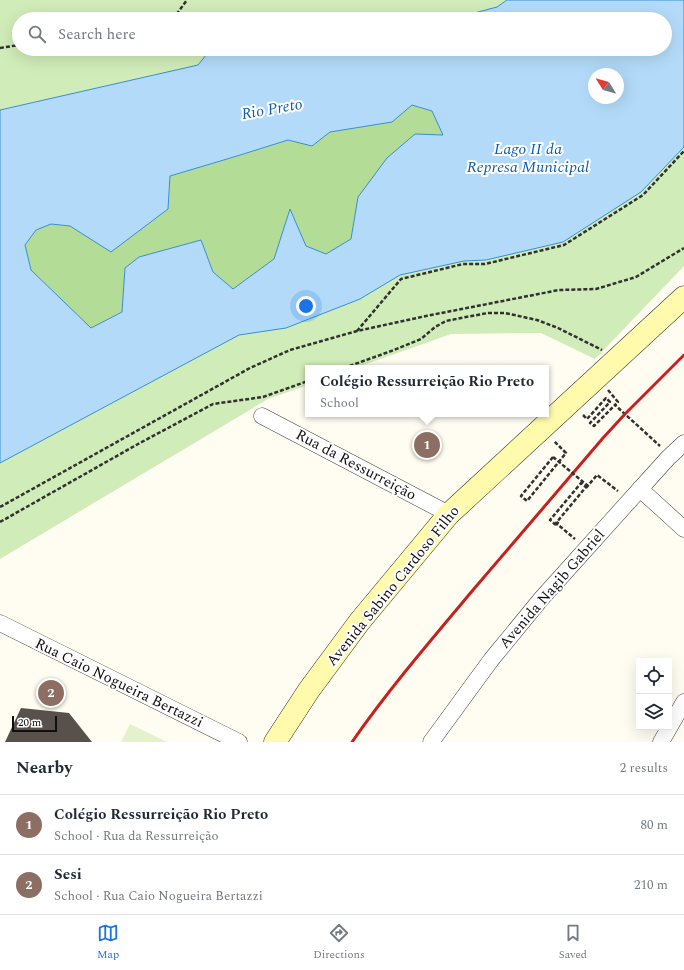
<!DOCTYPE html>
<meta charset="utf-8">
<style>
:root{--surface:#fff;--page:#f6f6f7;--text:#1f2937;--muted:#747a83;--line:#e0e1e3;--accent:#1a73e8}
body{margin:0;font-family:Spectral,serif;background:var(--page);color:var(--text)}
.controls{position:absolute;right:12px;bottom:12px;display:grid;overflow:hidden;border-radius:0px;box-shadow:0 4px 16px #0002}
.controls button{width:36px;height:36px;display:grid;place-items:center;padding:0;border:0;border-bottom:1px solid var(--line);background:var(--surface);color:var(--text);font:20px sans-serif}
.compass{position:absolute;left:588px;top:68px;width:36px;height:36px;border-radius:50%;background:var(--surface);box-shadow:0 4px 16px #0002;rotate:307deg}
.scale{position:absolute;left:12px;bottom:10px;width:45px;box-sizing:border-box;padding-left:4px;border:2px solid #0f0f0f;border-top:0;font-size:11px;line-height:14px;white-space:nowrap;color:#0f0f0f;-webkit-text-stroke:3px #fff;paint-order:stroke}
.you{position:absolute;left:306px;top:306px;width:14px;height:14px;margin:-10px;border:3px solid #fff;border-radius:50%;background:#1a73e8;box-shadow:0 0 0 6px #1a73e833}
.badge{display:grid;place-items:center;width:26px;height:26px;border-radius:50%;background:var(--accent);color:#fff;font-size:13px;font-weight:700}
.pin{position:absolute;translate:-50% -50%;border:2px solid #fff;box-shadow:0 1px 4px #0006}
.popup{position:absolute;left:305px;top:365px;width:244px;height:52px;box-sizing:border-box;display:grid;place-content:center;border-radius:0px;background:var(--surface);filter:drop-shadow(0 1px 3px #0005);font-size:13px;white-space:nowrap;color:var(--muted)}
.popup b{font-size:15px;color:var(--text)}
.popup::after{content:'';position:absolute;left:50%;top:100%;margin-left:-8px;border:8px solid transparent;border-top-color:var(--surface)}
.list{margin:0;padding:0;list-style:none}
h2{display:flex;justify-content:space-between;align-items:center;height:52px;margin:0;padding:0 16px;font-size:17px}
h2 small{font-size:13px;font-weight:400;color:var(--muted)}
.list li{display:grid;grid-template-columns:26px 1fr auto;gap:12px;align-items:center;box-sizing:border-box;height:60px;padding:0 16px;border-top:1px solid var(--line)}
.list b{display:block;font-size:15px;white-space:nowrap}
.list p{margin:0;font-size:13px;white-space:nowrap;color:var(--muted)}
.list em{font-size:13px;font-style:normal;color:var(--muted)}
.icon{flex:none;width:22px;height:22px;fill:none;stroke:currentColor;stroke-width:2;stroke-linecap:round;stroke-linejoin:round}
.map{position:relative;flex:none;width:684px;height:742px;overflow:hidden}
.search{position:absolute;background:var(--surface);box-shadow:0 4px 16px #0002;left:12px;right:12px;top:12px;height:44px;display:flex;align-items:center;gap:10px;box-sizing:border-box;padding:0 14px;border-radius:22px;color:var(--muted);font-size:15px}
.sheet{height:172px;background:var(--surface)}
nav{display:flex;justify-content:space-around;align-items:center;box-sizing:border-box;height:56px;border-top:1px solid var(--line);background:var(--surface);font-size:11px;color:var(--muted)}
nav a{display:grid;justify-items:center;gap:2px}
nav .on{color:var(--accent)}
.map>svg:first-child{display:block}
.green{fill:#d0ecb8}
.forest{fill:#b3dd96}
.pitch{fill:#e3f2ca}
.water{fill:#b3dbf9;stroke:#368dd3;fill-rule:evenodd}
.building{fill:#58504b}
.lines{fill:none;stroke-linecap:round;stroke-linejoin:round}
.minor-casing{stroke:#424242;stroke-width:17}
.secondary-casing{stroke:#313131;stroke-width:23}
.path{stroke:#313131;stroke-width:2.5;stroke-dasharray:4 2;stroke-linecap:butt}
.minor{stroke:#fff;stroke-width:16}
.secondary{stroke:#fffaac;stroke-width:22}
.rail{stroke:#c62020;stroke-width:3}
.path-bridge{stroke:#313131;stroke-width:2.5;stroke-dasharray:4 2;stroke-linecap:butt}
.labels{text-anchor:middle;dominant-baseline:central;stroke-width:4;stroke-linejoin:round;paint-order:stroke}
.street-label{font-size:15px;fill:#0f0f0f;stroke:#fff}
.water-label{font-size:16px;font-style:italic;fill:#115fa7;stroke:#fff}
</style>
<div class="map">
<svg width="684" height="742" viewBox="0 0 684 742">
<rect width="100%" height="100%" fill="#fffdf1"/>
<!-- green -->
<g class="green">
<polygon points="0,0 507,0 497,7 452,19 19,19 19,49 211,49 198,65 0,110"/>
<polygon points="684,147 684,266 595,359 541,333 451,334 355,368 308,368 308,385 268,399 0,559 0,463 239,335 286,328 360,299 400,275 464,261 486,260 641,192"/>
</g>
<!-- forest -->
<polygon class="forest" points="412,105 432,111 443,135 358,197 351,239 326,254 306,246 290,209 274,259 233,289 213,272 201,240 139,257 125,268 122,312 91,328 31,270 25,245 36,230 51,224 70,226 111,251 168,209 170,176 237,156 288,140 312,146 330,132 392,122"/>
<!-- pitch -->
<polygon class="pitch" points="130,724 167,742 121,742"/>
<!-- water -->
<path class="water" d="M507,0H684V147L641,192L563,242L486,260L464,261L400,275L360,299L286,328L239,335L0,463V110L198,65L211,49H665V19H452L497,7ZM594,74H618V98H594ZM412,105L432,111L443,135L415,134L387,158L358,197L351,239L326,254L306,246L290,209L274,259L233,289L213,272L201,240L139,257L125,268L122,312L91,328L31,270L25,245L36,230L51,224L70,226L111,252L168,209L170,176L237,156L288,140L312,146L330,132L392,122Z"/>
<!-- building -->
<polygon class="building" points="21,708 69,713 92,742 5,742"/>
<g class="lines">
<!-- minor casing -->
<g class="minor-casing">
<g id="minor">
<polyline points="262,416 449,514"/>
<polyline points="640,489 684,529"/>
<polyline points="0,623 239,742"/>
<polyline points="431,742 491,660 541,599 640,489 668,458 684,443"/>
<polyline points="661,742 684,702"/>
</g>
</g>
<!-- secondary casing -->
<g class="secondary-casing">
<polyline id="secondary" points="275,742 309,690 360,621 449,514 684,297"/>
</g>
<!-- path -->
<g class="path">
<polyline points="173,19 187,0"/>
<polyline points="0,48 19,45"/>
<polyline points="357,331 401,279 463,264 485,264 564,245 643,195 684,151"/>
<polyline points="344,368 394,350 421,339 435,327 446,321 466,317 488,313 505,313 537,320 558,328 602,350"/>
<polyline points="608,390 618,402 615,405 660,446"/>
<polyline points="583,415 587,419 606,398 610,402 590,423 594,426 615,405"/>
<polyline points="553,457 521,496 527,501 566,453 554,441"/>
<polyline points="586,488 597,475 618,491"/>
<polyline points="0,507 250,368 290,350 357,331 426,316 559,290 596,289 636,277 684,248"/>
<polyline points="0,522 138,444 213,404 263,397 308,381"/>
<polyline points="556,525 550,520 581,483 586,487 556,523 575,539"/>
</g>
<!-- minor -->
<use href="#minor" class="minor"/>
<!-- secondary -->
<use href="#secondary" class="secondary"/>
<!-- rail -->
<path class="rail" d="M352,742C389,689 431,640 473,590C516,540 559,489 603,438L625,414L684,355"/>
<!-- path-bridge -->
<g class="path-bridge">
<polyline points="553,457 588,486"/>
<polyline points="556,525 559,521"/>
</g>
</g>
<g class="labels">
<!-- street labels -->
<g class="street-label">
<text transform="translate(356 465) rotate(28)">Rua da Ressurreição</text>
<text transform="translate(393 586) rotate(-51)">Avenida Sabino Cardoso Filho</text>
<text transform="translate(552 589) rotate(-49)">Avenida Nagib Gabriel</text>
<text transform="translate(119 683) rotate(26)">Rua Caio Nogueira Bertazzi</text>
</g>
<!-- water labels -->
<g class="water-label">
<text transform="translate(272 109) rotate(-10)">Rio Preto</text>
<text x="528" y="149">Lago II da<tspan x="528" dy="18">Represa Municipal</tspan></text>
</g>
</g>
</svg>
<div class="controls">
<button><svg class="icon" aria-label="locate" viewBox="0 0 24 24"><circle cx="12" cy="12" r="6"/><path d="M12 2v4M12 18v4M2 12h4M18 12h4"/></svg></button>
<button><svg class="icon" aria-label="layers" viewBox="0 0 24 24"><path d="M12 4l9 5-9 5-9-5zM3 14l9 5 9-5"/></svg></button>
</div>
<svg class="compass" viewBox="-18 -18 36 36"><path d="M0-13l5 13h-10z" fill="#e53935"/><path d="M0 13l5-13h-10z" fill="#747a83"/></svg>
<div class="scale">20 m</div>
<div class="you"></div>
<div class="pin badge" style="left:427px;top:445px;background:#8d6e63">1</div>
<div class="popup"><b>Colégio Ressurreição Rio Preto</b>School</div>
<div class="pin badge" style="left:51px;top:693px;background:#8d6e63">2</div>
<div class="search"><svg class="icon" aria-label="search" viewBox="0 0 24 24"><circle cx="10" cy="10" r="6"/><path d="M15 15l6 6"/></svg>Search here</div>
</div>
<section class="sheet">
<h2>Nearby<small>2 results</small></h2>
<ul class="list">
<li><span class="badge" style="background:#8d6e63">1</span><div><b>Colégio Ressurreição Rio Preto</b><p>School · Rua da Ressurreição</p></div><em>80 m</em></li>
<li><span class="badge" style="background:#8d6e63">2</span><div><b>Sesi</b><p>School · Rua Caio Nogueira Bertazzi</p></div><em>210 m</em></li>
</ul>
</section>
<nav>
<a class="on"><svg class="icon" aria-label="map" viewBox="0 0 24 24"><path d="M3 6l6-2 6 2 6-2v14l-6 2-6-2-6 2zM9 4v14M15 6v14"/></svg>Map</a>
<a><svg class="icon" aria-label="directions" viewBox="0 0 24 24"><path d="M12 3l9 9-9 9-9-9zM9 14v-3h6M13 9l2 2-2 2"/></svg>Directions</a>
<a><svg class="icon" aria-label="saved" viewBox="0 0 24 24"><path d="M7 4h10v16l-5-4-5 4z"/></svg>Saved</a>
</nav>
